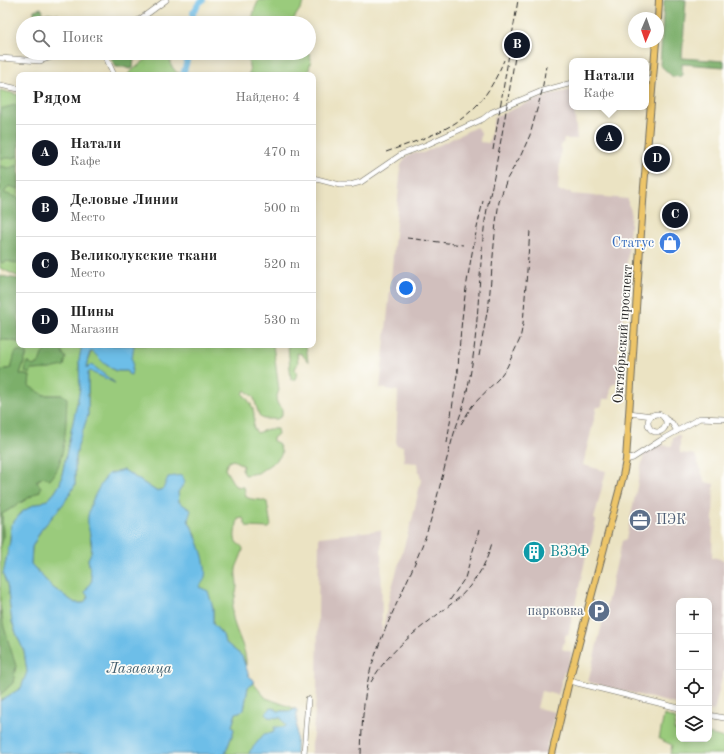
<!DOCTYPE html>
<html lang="ru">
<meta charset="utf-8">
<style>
:root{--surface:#fff;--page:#f2f2f2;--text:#222;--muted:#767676;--line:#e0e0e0;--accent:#111827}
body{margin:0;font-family:"Old Standard TT",serif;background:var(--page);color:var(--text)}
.controls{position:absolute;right:12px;bottom:12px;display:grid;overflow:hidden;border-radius:8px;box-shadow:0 2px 10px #0003}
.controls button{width:36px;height:36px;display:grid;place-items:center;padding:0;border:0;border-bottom:1px solid var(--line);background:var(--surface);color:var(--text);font:20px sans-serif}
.compass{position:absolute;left:628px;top:12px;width:36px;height:36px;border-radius:50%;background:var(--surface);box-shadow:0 2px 10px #0003;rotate:182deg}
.you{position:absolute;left:406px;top:288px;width:14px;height:14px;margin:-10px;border:3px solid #fff;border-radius:50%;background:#1a73e8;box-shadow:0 0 0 6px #1a73e833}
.badge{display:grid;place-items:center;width:26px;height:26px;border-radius:50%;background:var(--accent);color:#fff;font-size:13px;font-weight:700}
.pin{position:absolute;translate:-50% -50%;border:2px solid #fff;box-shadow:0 1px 4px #0006}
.popup{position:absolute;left:569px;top:58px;width:80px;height:52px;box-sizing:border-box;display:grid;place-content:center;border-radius:8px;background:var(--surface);filter:drop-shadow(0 1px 3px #0005);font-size:13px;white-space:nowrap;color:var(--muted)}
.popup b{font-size:15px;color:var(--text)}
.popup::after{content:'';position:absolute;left:50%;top:100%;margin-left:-8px;border:8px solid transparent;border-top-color:var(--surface)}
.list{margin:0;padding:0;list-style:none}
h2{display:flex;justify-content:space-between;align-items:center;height:52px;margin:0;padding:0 16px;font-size:17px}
h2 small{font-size:13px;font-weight:400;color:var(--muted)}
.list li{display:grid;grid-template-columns:26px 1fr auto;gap:12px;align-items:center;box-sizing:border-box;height:56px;padding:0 16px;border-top:1px solid var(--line)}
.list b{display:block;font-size:15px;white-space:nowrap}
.list p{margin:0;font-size:13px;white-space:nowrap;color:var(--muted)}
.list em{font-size:13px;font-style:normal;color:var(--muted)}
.icon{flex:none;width:22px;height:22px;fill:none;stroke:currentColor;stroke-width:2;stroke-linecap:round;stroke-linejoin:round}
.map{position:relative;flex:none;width:724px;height:754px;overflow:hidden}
.search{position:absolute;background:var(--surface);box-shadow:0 2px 10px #0003;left:16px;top:16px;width:300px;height:44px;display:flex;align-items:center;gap:10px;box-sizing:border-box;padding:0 14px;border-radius:22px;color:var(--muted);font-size:15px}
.panel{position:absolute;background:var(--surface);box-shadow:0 2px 10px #0003;left:16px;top:72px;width:300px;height:276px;border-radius:8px}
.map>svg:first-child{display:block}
.industrial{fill:#d1bfbd}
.green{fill:#9acb7b;stroke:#627b53;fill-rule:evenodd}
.forest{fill:#7baf6b;stroke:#536d4b}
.water{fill:#6dbee8;stroke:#4c748a}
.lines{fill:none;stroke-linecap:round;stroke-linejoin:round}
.river{stroke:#6dbee8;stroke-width:6}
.minor-casing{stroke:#6e6b60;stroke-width:6}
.major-casing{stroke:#6e6b60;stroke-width:8}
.minor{stroke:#fff;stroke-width:5}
.major{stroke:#edc569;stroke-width:6}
.rail{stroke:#2b2b2b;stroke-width:1;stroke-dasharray:6 3;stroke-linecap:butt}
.labels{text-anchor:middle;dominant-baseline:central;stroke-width:3.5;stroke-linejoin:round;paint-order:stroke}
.shop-label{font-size:14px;fill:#366cbe;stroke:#fdfcf7;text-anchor:end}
.street-label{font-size:14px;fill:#2b2b2b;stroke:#fdfcf7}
.service-label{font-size:14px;fill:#4e5e75;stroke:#fdfcf7;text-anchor:start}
.culture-label{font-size:14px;fill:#0d838f;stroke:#fdfcf7;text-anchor:start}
.water-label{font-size:15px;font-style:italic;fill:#425e6d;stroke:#fdfcf7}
</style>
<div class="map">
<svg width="724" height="754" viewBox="0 0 724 754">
<rect width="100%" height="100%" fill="#fdfcf7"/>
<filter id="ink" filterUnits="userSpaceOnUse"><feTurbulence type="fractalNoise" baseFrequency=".025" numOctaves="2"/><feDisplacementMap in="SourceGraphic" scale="8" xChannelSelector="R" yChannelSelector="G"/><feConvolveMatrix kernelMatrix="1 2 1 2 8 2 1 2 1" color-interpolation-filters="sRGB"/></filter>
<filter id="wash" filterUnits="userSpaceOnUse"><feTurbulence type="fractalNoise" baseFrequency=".012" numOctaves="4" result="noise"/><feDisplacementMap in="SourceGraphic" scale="16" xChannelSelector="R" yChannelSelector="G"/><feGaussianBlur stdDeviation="0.9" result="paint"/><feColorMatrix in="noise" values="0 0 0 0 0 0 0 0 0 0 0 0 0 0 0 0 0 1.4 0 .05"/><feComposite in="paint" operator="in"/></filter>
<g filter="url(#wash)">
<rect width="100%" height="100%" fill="#ebe3c3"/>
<!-- industrial -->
<g class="industrial">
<polygon points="572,90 572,107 574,107 577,139 564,139 563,143 561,144 558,191 571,192 571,194 628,199 628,204 631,210 623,322 620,322 617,382 611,386 610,399 603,399 602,405 600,407 597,407 583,465 606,471 594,519 596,520 590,548 588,548 568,635 566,634 562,649 572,652 567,672 564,672 558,695 541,691 537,708 555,712 545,754 311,754 317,689 319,537 381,530 382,633 390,594 413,516 421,480 417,463 404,462 403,446 396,445 398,391 380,388 390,290 401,165 406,157 415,153 423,153 476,127 481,132 480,142 489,143 494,118 522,105 540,98 547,97 547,95"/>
<polygon points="677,435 680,435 680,453 695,455 705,482 714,484 712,557 724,560 724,670 714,711 709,710 709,601 679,601 679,705 588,682 622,541 626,539 644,453 657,445 672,446 673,437"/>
</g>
<!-- green -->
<g class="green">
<polygon points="259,0 306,0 291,23 251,23 255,8"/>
<polygon points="154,53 171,54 170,64 176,72 184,75 128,75 129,73"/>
<polygon points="247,53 309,53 311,59 308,75 247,75 250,72"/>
<polygon points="0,90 19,95 19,277 0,268"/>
<path d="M0,339L19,342V345H82L79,360L80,389L60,484L55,492L49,499L38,504H35L22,512L11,525L10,541L3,574L7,585L12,622L18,638L24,651L27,672L21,688L0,701V695L13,683L0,606V548L3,538L2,514L40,491L36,482L43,477L63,395H44L28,386L30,376L20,374L27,354L11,368L2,370L0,374ZM42,354L50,369L30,370L33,366L39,363Z"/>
<path d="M134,345H273L279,390L276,399L278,405L282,408V416L277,419H263L259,415L254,398L245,390L243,394C253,405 256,412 253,427L257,433L268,429H277L278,434L273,438V441L278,443L282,453L278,459L258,473L245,475L242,470L243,465L233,460L228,462L225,469L235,486L244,487L246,497C254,501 259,498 267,502L271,526L269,528L247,527L243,518L238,519C237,526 232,537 237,543C239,545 242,545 243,549C243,553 237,564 236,569C235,574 237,579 237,585C237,596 230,606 233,618C236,634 247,649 246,665L242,656L225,642L223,635L213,624V608L199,587L196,535L179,502L178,492L185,482L156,491L124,470L88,517L92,552L88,559L92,580L86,592L88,597L84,603H75L52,587L31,564L32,547L41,530L64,503L75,485V463L78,445L88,415V373L90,371L115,383L87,368V362L91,352H93L105,364L115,371H127L128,374Z"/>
<polygon points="288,345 306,345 308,362 302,354 297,353 298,363 295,369 297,374 295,379 291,380"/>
<polygon points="253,683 266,698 296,709 291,711 278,711 275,709 268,717 281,718 286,725 285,727 274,732 250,751 249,754 225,754 234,730 232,726 236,713 244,710 248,687"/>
<polygon points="664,715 676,719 674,730 679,731 679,739 709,739 709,734 724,738 724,754 670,754 672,745 659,739"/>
</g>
<!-- forest -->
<g class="forest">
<polygon points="664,0 686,0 682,58 724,61 724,67 682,64 682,76 673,77 660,65"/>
<polygon points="41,8 43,11 42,13 44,14 48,13 58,14 59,16 58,20 52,22 52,23 42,23 34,13 34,10"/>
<polygon points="117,53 122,53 134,59 133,68 129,69 124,67 116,67 111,59 112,56"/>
<polygon points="19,104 19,156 12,158 0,158 0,109"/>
<polygon points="19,165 19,189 9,186 4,193 19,198 19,264 7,261 2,263 0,261 0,166 9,168"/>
<polygon points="0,276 19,279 19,342 0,339"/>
<polygon points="60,349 66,358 64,366 50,369 31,370 30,374 25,372 26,365 28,362 33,366 39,363 42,354 46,350"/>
<path d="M18,351L27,353L20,374L30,376L29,386L44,395H63L67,398C66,420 66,464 50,480L43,477L36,481L41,487L40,491L2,514L3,538L0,548V374L2,370L11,368L15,353Z"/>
<polygon points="0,606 4,627 16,666 13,683 0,695"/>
</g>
<!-- water -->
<g class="water">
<path d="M82,345H134L132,359L133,363L131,375L128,374L127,371H116L105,364L93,352H90L87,362V368L91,364L115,383L90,371L88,373V415L78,445L75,463V485L64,503L41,530L32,547L31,564L52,587L75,603H84L88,597L85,592L92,580L88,559C97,544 86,532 88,516C91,500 98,488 108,474L124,470L156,491L163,489L168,477L182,475L185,482L178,492L179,502L191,510L188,520C195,533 208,562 205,577C205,580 201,584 199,587L208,591L213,608V624L223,635L225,642L242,656L249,676L254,680L253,683L248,687L244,710L236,713L232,726L234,730L225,754H0V701L21,688L27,672L24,651L18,638L12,622L7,585L3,574L10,541L11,525L22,512L35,504H38L49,499L55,492L60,484L80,389L79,360Z"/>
<polygon points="271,708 275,709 278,711 291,711 296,709 297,710 296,754 249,754 250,751 264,734 274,732 274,727 285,727 286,725 281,718 268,717 266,715 266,713"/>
</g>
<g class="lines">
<!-- river -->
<g class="river">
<path d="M193,23V12C198,8 195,5 203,0"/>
<polyline points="183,75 189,53"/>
</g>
</g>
</g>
<g filter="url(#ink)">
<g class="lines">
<!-- minor casing -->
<g class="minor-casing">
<g id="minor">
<polyline points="135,23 166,0"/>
<polyline points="104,53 114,75"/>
<polyline points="0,58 40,61 64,53"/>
<polyline points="646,80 654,79"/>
<polyline points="0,85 19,89"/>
<polyline points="313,178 340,185 350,185 361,182 402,154 426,145 483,119 492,112 542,91 572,83"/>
<polyline points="629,413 652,416"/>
<circle cx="657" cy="423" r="9"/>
<polyline points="664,418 672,423 677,431"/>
<polyline points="626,460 633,458 661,440 700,418 724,419"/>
<polyline points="569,681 679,708"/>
<polyline points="709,715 724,718"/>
<polyline points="304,754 308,699"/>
</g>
</g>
<!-- major casing -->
<g class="major-casing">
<g id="major">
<polyline points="658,19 659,0"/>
<polyline points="552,754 569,681 623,476 626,460 644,187 656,42"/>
</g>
</g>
<!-- minor -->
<use href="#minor" class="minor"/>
<!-- major -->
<use href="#major" class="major"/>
<!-- rail -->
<g class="rail">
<polyline points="493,150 518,0"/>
<path d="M386,152C445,131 479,122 504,60"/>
<polyline points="407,238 463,245"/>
<polyline points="479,356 489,302 496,222 499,202 507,179 521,155 530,135 542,91 546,66"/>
<path d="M458,373C460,315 470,257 483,201"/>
<polyline points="461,424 472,406 499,378 507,367 520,339 523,324 530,231"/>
<polyline points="447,443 458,368"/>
<polyline points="450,600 465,578 479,530"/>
<path d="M371,682C391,646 428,623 460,597C477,579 485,567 492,543"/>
<path d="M361,754C362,725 363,696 371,668C385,622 410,580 426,535C436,505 442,475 451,444C454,432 459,419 463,407C480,346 477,283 485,221C488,200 494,181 497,160C504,126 509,92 515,57"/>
</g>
</g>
</g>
<!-- icons -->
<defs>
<g id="shop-disc" transform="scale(1.15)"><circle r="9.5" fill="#3f7fe0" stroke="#fdfcf7"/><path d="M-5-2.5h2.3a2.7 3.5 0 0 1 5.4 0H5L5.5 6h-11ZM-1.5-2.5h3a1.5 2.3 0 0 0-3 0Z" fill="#fff"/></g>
<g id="office-disc" transform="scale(1.15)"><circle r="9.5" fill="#5c6f8a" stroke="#fdfcf7"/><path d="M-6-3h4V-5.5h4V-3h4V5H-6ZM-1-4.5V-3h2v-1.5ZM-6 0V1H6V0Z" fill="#fff"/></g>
<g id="building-disc" transform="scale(1.15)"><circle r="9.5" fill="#0f9aa8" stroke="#fdfcf7"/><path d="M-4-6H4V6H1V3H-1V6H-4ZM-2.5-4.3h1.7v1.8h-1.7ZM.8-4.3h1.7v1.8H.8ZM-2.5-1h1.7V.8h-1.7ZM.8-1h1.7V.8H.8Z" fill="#fff"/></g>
<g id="parking-disc" transform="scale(1.15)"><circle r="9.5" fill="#5c6f8a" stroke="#fdfcf7"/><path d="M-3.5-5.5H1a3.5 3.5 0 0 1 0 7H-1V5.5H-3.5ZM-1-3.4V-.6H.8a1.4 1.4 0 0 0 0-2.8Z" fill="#fff"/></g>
</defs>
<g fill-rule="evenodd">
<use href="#shop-disc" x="670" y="243"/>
<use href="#office-disc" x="640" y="520"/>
<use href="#building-disc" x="534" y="552"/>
<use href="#parking-disc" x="599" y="611"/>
</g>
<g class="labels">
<!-- shop labels -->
<g class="shop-label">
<text x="654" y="243">Статус</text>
</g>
<!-- street labels -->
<g class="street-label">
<text transform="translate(623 334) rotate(-86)">Октябрьский проспект</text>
</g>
<!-- service labels -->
<g class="service-label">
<text x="656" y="520">ПЭК</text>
<text x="584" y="611" text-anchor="end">парковка</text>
</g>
<!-- culture labels -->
<g class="culture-label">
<text x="550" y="552">ВЗЭФ</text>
</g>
<!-- water labels -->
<g class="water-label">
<text x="139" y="669">Лазавица</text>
</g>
</g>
</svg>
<div class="controls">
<button>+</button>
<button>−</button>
<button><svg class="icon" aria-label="locate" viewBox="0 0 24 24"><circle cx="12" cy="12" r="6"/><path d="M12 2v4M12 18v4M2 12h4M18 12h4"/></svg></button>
<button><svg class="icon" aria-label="layers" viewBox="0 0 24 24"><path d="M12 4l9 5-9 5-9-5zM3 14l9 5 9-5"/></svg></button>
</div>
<svg class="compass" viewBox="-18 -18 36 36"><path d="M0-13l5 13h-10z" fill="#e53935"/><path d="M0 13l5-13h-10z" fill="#767676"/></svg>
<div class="you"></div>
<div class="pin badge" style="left:609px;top:138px">A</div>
<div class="popup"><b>Натали</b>Кафе</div>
<div class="pin badge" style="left:517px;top:45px">B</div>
<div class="pin badge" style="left:675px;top:215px">C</div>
<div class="pin badge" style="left:657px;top:159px">D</div>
<div class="search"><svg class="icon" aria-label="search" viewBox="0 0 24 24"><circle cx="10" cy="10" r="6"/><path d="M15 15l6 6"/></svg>Поиск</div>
<section class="panel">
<h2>Рядом<small>Найдено: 4</small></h2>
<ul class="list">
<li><span class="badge">A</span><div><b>Натали</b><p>Кафе</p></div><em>470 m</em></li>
<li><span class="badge">B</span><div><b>Деловые Линии</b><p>Место</p></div><em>500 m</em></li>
<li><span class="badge">C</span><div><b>Великолукские ткани</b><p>Место</p></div><em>520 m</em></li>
<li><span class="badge">D</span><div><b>Шины</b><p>Магазин</p></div><em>530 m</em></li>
</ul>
</section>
</div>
